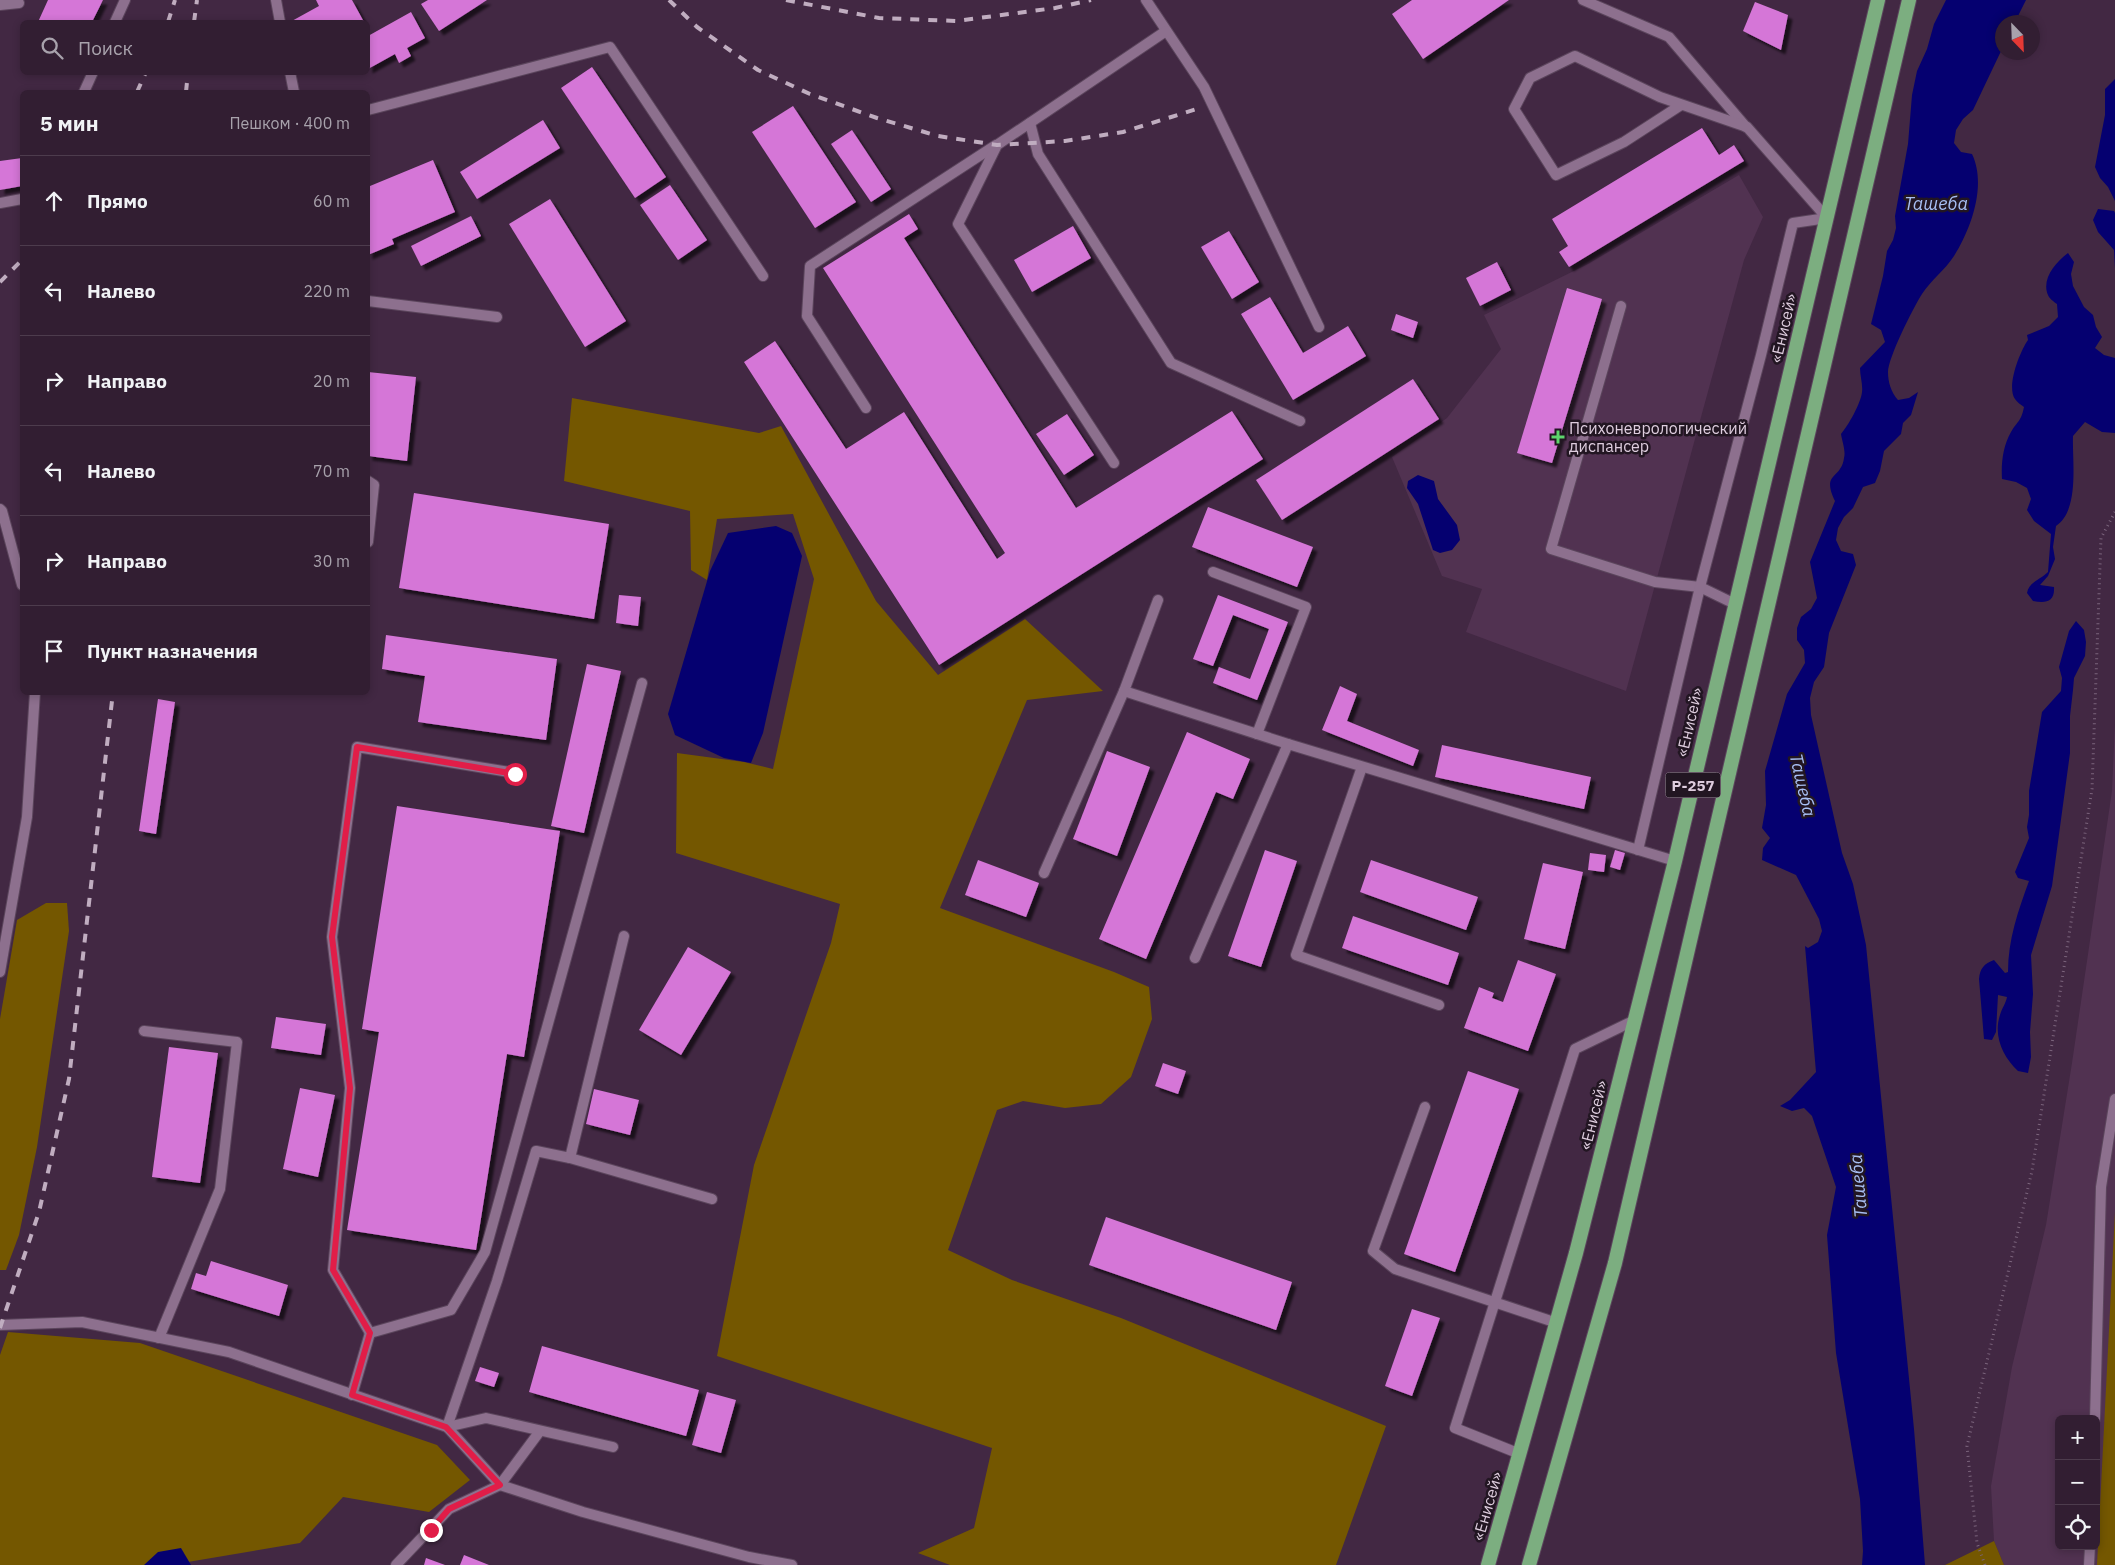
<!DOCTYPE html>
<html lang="ru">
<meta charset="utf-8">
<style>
:root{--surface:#321e32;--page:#3d2b3e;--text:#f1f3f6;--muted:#a8a2ac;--line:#4d3c4d}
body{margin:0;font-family:"IBM Plex Sans",sans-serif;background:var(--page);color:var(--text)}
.controls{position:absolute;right:15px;bottom:15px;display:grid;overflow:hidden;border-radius:8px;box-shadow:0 2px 8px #0003}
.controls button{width:45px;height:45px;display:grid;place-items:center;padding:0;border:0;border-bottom:1px solid var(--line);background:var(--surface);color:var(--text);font:25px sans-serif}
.compass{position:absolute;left:1995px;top:15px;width:45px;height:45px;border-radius:50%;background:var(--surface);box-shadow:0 2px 8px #0003;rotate:157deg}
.stop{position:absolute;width:15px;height:15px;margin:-11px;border:4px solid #e11d48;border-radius:50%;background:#fff}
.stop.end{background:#e11d48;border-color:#fff;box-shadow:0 1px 5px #0008}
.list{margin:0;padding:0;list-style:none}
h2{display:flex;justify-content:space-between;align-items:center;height:65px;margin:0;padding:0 20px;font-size:21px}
h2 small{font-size:16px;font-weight:400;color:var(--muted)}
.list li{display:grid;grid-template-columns:32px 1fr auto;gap:15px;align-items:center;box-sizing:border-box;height:90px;padding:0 20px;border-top:1px solid var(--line)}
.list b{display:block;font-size:19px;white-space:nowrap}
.list em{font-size:16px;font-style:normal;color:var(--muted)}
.icon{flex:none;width:28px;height:28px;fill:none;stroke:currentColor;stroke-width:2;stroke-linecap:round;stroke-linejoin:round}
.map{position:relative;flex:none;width:2115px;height:1565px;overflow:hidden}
.search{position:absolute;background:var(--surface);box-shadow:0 2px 8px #0003;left:20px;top:20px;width:350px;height:55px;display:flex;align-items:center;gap:12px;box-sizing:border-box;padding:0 18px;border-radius:8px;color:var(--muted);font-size:19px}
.panel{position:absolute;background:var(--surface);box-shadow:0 2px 8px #0003;left:20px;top:90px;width:350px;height:605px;border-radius:8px}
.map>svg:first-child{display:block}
.built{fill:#513251;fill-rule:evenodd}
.green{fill:#745700}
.water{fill:#050070}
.building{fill:#d576d7;filter:url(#shadow)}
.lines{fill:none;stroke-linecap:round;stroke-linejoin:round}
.service-casing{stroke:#5b455c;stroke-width:12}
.minor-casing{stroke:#5b455c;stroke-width:12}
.trunk-casing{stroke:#5b455c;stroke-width:16}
.path{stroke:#7b647c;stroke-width:3;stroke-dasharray:1 4;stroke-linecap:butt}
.service{stroke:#8d708e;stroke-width:10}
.minor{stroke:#8d708e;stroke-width:10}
.trunk{stroke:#7cae80;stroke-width:14}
.rail{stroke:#c0adc0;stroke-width:4;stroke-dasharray:9 9;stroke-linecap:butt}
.route{stroke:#e11d48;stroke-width:6}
.poi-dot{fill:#5dd56d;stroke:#221622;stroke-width:2}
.labels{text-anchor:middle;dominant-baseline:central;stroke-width:5;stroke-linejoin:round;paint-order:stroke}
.shield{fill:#221622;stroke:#a696a6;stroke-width:1}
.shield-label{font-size:15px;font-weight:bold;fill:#decdde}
.street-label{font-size:16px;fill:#decdde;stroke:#221622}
.poi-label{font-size:16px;fill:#decdde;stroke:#221622;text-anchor:start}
.water-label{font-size:18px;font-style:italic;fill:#a7bef3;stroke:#221622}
</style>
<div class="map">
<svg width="2115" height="1565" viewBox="0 0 2115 1565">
<defs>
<filter id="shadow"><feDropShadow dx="4.5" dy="4.5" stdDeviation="1" flood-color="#0009"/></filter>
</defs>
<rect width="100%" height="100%" fill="#422843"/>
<!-- built -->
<g class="built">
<polygon points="1739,175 1763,217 1744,260 1626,691 1466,632 1482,589 1442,576 1392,457 1447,418 1501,349 1484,315 1588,264"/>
<path d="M2115,724V1565H2004L1994,1541L1991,1486L2012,1367L2046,1225L2072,1063L2112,791ZM2059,1419H2096V1546H2059Z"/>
</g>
<!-- green -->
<g class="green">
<polygon points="572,398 759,433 781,426 876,601 938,675 1025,619 1103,691 1027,700 940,908 1114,972 1149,987 1152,1019 1131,1077 1101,1104 1065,1108 1023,1101 997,1110 948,1250 1012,1280 1121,1318 1386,1426 1336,1565 950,1565 918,1553 974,1528 992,1448 717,1356 754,1165 831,943 840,904 676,853 677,753 744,762 773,769 814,579 793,514 717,519 707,580 691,570 690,511 564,481"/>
<polygon points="46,903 67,903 69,931 37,1147 19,1235 6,1270 0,1270 0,1019 17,920"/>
<polygon points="2115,1212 2115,1565 2097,1565"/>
<polygon points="8,1332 140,1343 437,1445 470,1480 429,1512 343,1497 300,1543 170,1565 0,1565 0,1355"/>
<polygon points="1994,1541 2004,1565 1945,1565"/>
</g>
<!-- water -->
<g class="water">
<path d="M1946,0H2026L2015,22H2002V49L1973,110L1963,119L1956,130L1954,143L1961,152L1972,154C1987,185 1971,229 1954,256C1945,270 1931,280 1922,294C1913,308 1888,358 1888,372C1888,382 1891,392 1898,400L1909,398L1918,392L1911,415L1903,423L1901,434L1884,451L1880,471L1875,483L1863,487L1853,508L1844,517L1838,528L1836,540L1841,551L1853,554L1856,565L1829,633L1824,667L1814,682L1810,698L1811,715L1842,853L1853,884L1866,945L1914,1429L1925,1565H1862L1863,1551L1860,1499L1836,1353L1827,1235L1836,1187L1812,1116L1804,1108L1792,1111L1780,1106L1790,1100L1816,1072L1805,946L1808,948L1818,942L1822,931L1819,919L1796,875L1762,860L1763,848L1770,838L1762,828L1766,805L1765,771L1787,694L1805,663L1804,650L1797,640V628L1801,617L1811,609L1817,598L1810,562L1835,501C1821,472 1841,480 1844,458C1846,451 1842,441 1841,434C1848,426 1861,403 1862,392C1863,385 1860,376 1860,368L1885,342L1881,330L1871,324L1883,276L1887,251L1893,240L1896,228L1895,216L1908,144L1912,95L1917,71L1927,49L1934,24Z"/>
<polygon points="2115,79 2115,201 2108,187 2100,178 2095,167 2105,115 2105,89"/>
<polygon points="2098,209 2114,211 2115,213 2115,268 2114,250 2098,232 2093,220"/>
<path d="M2068,253L2074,262L2071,274L2073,286L2084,307L2093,315L2096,327L2102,337L2095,348L2104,355L2115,358V433L2102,432L2085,422L2073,436C2072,461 2080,510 2056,526L2053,547L2055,559L2048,576L2040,585L2054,587C2055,603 2045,603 2033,601L2027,593C2029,582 2040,580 2048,572L2051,534L2034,521L2027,510L2031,499L2027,488L2016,482L2002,479C2001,463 2003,446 2011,432C2018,420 2021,422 2024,407C2021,405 2017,402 2015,399C2006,387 2020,351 2028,340L2027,335L2049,326L2058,317L2057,304C2054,302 2049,298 2048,295C2041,279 2056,262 2068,253Z"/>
<polygon points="1418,475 1434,481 1438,499 1457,525 1460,540 1452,550 1440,553 1433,550 1418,504 1407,488 1408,481"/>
<polygon points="776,526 792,533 802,556 763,733 751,763 724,758 675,735 668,714 710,571 728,533"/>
<path d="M2076,621L2084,630L2086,642L2085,656L2074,678L2073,690L2070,716V753L2052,886L2031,955L2033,994L2030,1032L2031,1057L2028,1073L2018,1071C2003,1057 1993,1036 2000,1015C2002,1008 2006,1003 2007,997L1998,995L1996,1032L1992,1040L1984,1039L1979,979C1980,968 1984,964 1994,960L2005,973L2008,972C2008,940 2018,911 2029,881L2018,878L2015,872L2029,838L2027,827L2029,815V791L2042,712L2061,691L2062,678L2059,667L2069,631Z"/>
<polygon points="181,1548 191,1565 144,1565 158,1552"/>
</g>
<!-- building -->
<g class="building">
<polygon points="48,0 103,0 92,22 38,22"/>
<polygon points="316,0 352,0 364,22 290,22 319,6"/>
<polygon points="428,0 487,0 439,31 421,4"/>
<polygon points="1412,0 1509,0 1423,59 1392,14"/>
<polygon points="1755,2 1788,15 1781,50 1743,31"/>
<polygon points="411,12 425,38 407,48 411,56 399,63 395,54 368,69 368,36"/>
<polygon points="592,67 666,177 635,198 561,88"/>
<polygon points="793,106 856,202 815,228 752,132"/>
<polygon points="543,120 560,148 477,199 460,172"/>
<polygon points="1702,128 1719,155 1734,145 1744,161 1569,267 1559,252 1568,246 1552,219"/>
<polygon points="852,130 891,189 871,202 831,144"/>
<polygon points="22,158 22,186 0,190 0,161"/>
<polygon points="433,160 455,212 392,239 394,244 368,255 368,182 370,186"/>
<polygon points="670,185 707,240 678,260 640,205"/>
<polygon points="550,199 626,321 585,347 509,224"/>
<polygon points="909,214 918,229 904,238 1076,508 1232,411 1263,459 939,665 744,362 775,341 846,449 904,412 997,559 1005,553 823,268"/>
<polygon points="471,216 481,236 421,266 411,246"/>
<polygon points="1073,226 1091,258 1032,292 1014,260"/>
<polygon points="1229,231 1259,282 1232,299 1201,247"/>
<polygon points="1497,262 1511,290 1480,306 1466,278"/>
<polygon points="1567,288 1602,299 1552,463 1517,453"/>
<polygon points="1270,297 1303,353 1348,326 1366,356 1293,400 1241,314"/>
<polygon points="1396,314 1418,322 1413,338 1391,330"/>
<polygon points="368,372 416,377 407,461 368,456"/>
<polygon points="1413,379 1439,419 1282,520 1256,480"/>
<polygon points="1067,414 1094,455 1064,475 1036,434"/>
<polygon points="414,493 609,524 594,619 399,588"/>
<polygon points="1208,507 1313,547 1297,587 1192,547"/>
<polygon points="619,595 641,597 638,626 616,623"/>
<polygon points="1218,595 1288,622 1257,700 1213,683 1219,667 1250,679 1269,629 1233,615 1213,666 1193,659"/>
<polygon points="386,635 557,659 546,740 418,722 425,676 382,669"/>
<polygon points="587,664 621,671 584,833 551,826"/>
<polygon points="1340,686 1357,694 1347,721 1419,750 1413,766 1322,730"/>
<polygon points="158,699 175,702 156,834 139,831"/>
<polygon points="1187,732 1250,759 1233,799 1216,792 1146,959 1099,939"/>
<polygon points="1442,745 1591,777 1584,809 1435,777"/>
<polygon points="1107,751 1150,767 1117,856 1073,839"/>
<polygon points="397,806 560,831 524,1057 507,1054 476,1250 347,1230 379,1032 362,1029"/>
<polygon points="1265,850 1297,861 1261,967 1228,956"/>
<polygon points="1615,850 1625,853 1620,870 1610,867"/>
<polygon points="1590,853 1606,855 1604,872 1588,870"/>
<polygon points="978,860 1039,883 1026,917 965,895"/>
<polygon points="1371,860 1478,897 1466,930 1360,892"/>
<polygon points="1543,863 1583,872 1565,949 1524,939"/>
<polygon points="1353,916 1459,953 1448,985 1342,948"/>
<polygon points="688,947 731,972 681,1055 639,1030"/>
<polygon points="1518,960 1556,974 1528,1051 1464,1028 1479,987 1494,993 1492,998 1503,1002"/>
<polygon points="276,1017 326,1024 321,1055 271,1048"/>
<polygon points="169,1047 218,1053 200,1183 152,1177"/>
<polygon points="1163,1063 1186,1071 1178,1094 1155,1086"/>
<polygon points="1468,1071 1519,1089 1455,1272 1404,1254"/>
<polygon points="300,1088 335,1095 318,1177 283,1169"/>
<polygon points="594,1089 639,1100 630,1135 586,1124"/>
<polygon points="1106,1217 1292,1282 1276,1330 1089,1265"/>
<polygon points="211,1261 288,1285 279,1316 191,1289 196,1273 206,1276"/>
<polygon points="1412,1309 1440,1318 1412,1396 1385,1386"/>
<polygon points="542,1346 699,1390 686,1436 529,1392"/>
<polygon points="480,1367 499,1373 494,1387 475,1381"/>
<polygon points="707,1392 736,1400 721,1453 692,1445"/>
<polygon points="464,1555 489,1565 460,1565"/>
<polygon points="426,1558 445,1565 424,1565"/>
</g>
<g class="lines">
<!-- service casing -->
<g class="service-casing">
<g id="service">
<polyline points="276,0 280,22"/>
<polyline points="1146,0 1204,87 1319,327"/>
<polyline points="1583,0 1669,37 1746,127"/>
<polyline points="0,5 19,3"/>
<polyline points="115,22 125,0"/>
<polyline points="290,72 294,92"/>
<polyline points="84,92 93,72"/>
<polyline points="1681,105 1624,142 1556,175 1514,109 1530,78 1575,56 1660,97 1747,127 1827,218"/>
<polyline points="368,110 610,47 763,276"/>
<polyline points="1030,123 1038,154 1171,363 1300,421"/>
<polyline points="368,301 497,317"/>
<polyline points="1621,306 1551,549 1655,582 1700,587 1735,604"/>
<polyline points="866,408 807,316 810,266 996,145"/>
<polyline points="1114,463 958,224 997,145 1166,31"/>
<polyline points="368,481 374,485 368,542"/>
<polyline points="0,509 2,511 22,585"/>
<polyline points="1213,572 1306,607 1257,734"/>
<polyline points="1158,600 1124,691 1288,744 1675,861"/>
<polyline points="1362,767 1296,955 1439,1005"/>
<polyline points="515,773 357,747 332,937 350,1088 333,1270 370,1333 451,1310 485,1252 642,683"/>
<polyline points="1638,850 1700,587 1761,355 1793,223 1827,218"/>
<polyline points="1044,873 1124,691"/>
<polyline points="624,936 570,1158 536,1151 497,1281 447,1427 500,1485 583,1512 749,1557 792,1565"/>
<polyline points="1195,958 1288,744"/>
<polyline points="0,972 27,817 35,692"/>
<polyline points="144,1031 237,1042 220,1189 159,1338"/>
<polyline points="1425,1107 1373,1251 1395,1269 1557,1323"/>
<polyline points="570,1158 712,1199"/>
<polyline points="0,1325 82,1322 229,1352 447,1427 486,1418 613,1447"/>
<polyline points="352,1395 370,1333"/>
<polyline points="2095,1419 2101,1187 2115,1099"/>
<polyline points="1520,1454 1455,1428 1575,1049 1635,1020"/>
<polyline points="396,1565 449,1509 500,1485 540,1431"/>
<polyline points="2089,1565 2090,1546"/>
</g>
</g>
<!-- minor casing -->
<g class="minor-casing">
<polyline id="minor" points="0,203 22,199"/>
</g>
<!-- trunk casing -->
<g class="trunk-casing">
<g id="trunk">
<polyline points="1488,1565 1576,1253 1675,861 1878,0"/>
<polyline points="1529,1565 1615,1263 1909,0"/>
</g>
</g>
<!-- path -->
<polyline class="path" points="1985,1565 1977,1543 1967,1446 2032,1171 2092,789 2101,538 2115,512"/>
<!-- service -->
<use href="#service" class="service"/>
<!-- minor -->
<use href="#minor" class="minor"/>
<!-- trunk -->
<use href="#trunk" class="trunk"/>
<!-- rail -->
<g class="rail">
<polyline points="669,0 697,27 758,70 810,94 877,118 938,136 997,145 1065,141 1123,132 1200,108"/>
<polyline points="786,0 879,18 956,21 1055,8 1091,0"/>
<polyline points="168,22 175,0"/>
<polyline points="194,22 197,0"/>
<polyline points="137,92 146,72"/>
<polyline points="186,92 188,72"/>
<polyline points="0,282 22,260"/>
<polyline points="0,1328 39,1212 69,1079 113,692"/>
</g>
</g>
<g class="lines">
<!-- route -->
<polyline class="route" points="431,1530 449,1509 500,1485 446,1427 352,1395 370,1333 333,1270 350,1088 332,937 357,747 515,774"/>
</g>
<!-- markers -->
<path class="poi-dot" d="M1555.5 429.5h5v5h5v5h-5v5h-5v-5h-5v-5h5z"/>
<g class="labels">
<!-- shield labels -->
<rect class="shield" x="1665.5" y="772.5" width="55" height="25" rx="4"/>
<g class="shield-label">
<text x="1693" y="785">Р-257</text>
</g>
<!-- street labels -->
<g class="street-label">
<text transform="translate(1783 328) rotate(-77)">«Енисей»</text>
<text transform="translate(1689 722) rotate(-77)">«Енисей»</text>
<text transform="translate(1593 1115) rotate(-76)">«Енисей»</text>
<text transform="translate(1487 1506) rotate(-74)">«Енисей»</text>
</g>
<!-- poi labels -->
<g class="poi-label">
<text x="1569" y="428">Психоневрологический<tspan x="1569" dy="18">диспансер</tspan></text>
</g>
<!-- water labels -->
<g class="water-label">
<text x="1936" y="203">Ташеба</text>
<text transform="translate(1803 785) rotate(77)">Ташеба</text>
<text transform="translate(1858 1186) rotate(-95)">Ташеба</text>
</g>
</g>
</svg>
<div class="controls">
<button>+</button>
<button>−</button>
<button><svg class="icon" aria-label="locate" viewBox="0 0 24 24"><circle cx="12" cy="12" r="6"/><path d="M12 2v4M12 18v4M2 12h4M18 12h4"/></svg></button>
</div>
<svg class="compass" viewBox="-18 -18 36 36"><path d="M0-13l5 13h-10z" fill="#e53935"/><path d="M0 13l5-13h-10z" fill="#a8a2ac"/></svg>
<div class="stop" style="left:515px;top:774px"></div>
<div class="stop end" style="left:431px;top:1530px"></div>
<div class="search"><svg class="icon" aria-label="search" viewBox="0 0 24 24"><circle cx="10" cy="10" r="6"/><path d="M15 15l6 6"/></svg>Поиск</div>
<section class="panel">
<h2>5 мин<small>Пешком · 400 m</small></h2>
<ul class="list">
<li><svg class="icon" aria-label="ahead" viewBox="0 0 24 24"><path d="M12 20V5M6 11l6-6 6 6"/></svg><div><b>Прямо</b></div><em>60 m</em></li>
<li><svg class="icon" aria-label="left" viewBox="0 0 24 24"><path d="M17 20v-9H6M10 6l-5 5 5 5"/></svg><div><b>Налево</b></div><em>220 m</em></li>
<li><svg class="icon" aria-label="right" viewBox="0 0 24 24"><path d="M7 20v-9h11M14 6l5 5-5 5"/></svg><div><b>Направо</b></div><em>20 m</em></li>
<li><svg class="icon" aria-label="left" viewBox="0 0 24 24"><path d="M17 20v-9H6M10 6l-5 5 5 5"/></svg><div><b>Налево</b></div><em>70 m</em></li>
<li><svg class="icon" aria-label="right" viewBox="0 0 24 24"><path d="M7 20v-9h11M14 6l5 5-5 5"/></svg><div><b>Направо</b></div><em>30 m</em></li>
<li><svg class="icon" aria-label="arrive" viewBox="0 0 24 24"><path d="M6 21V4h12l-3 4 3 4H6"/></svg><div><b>Пункт назначения</b></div></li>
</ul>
</section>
</div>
